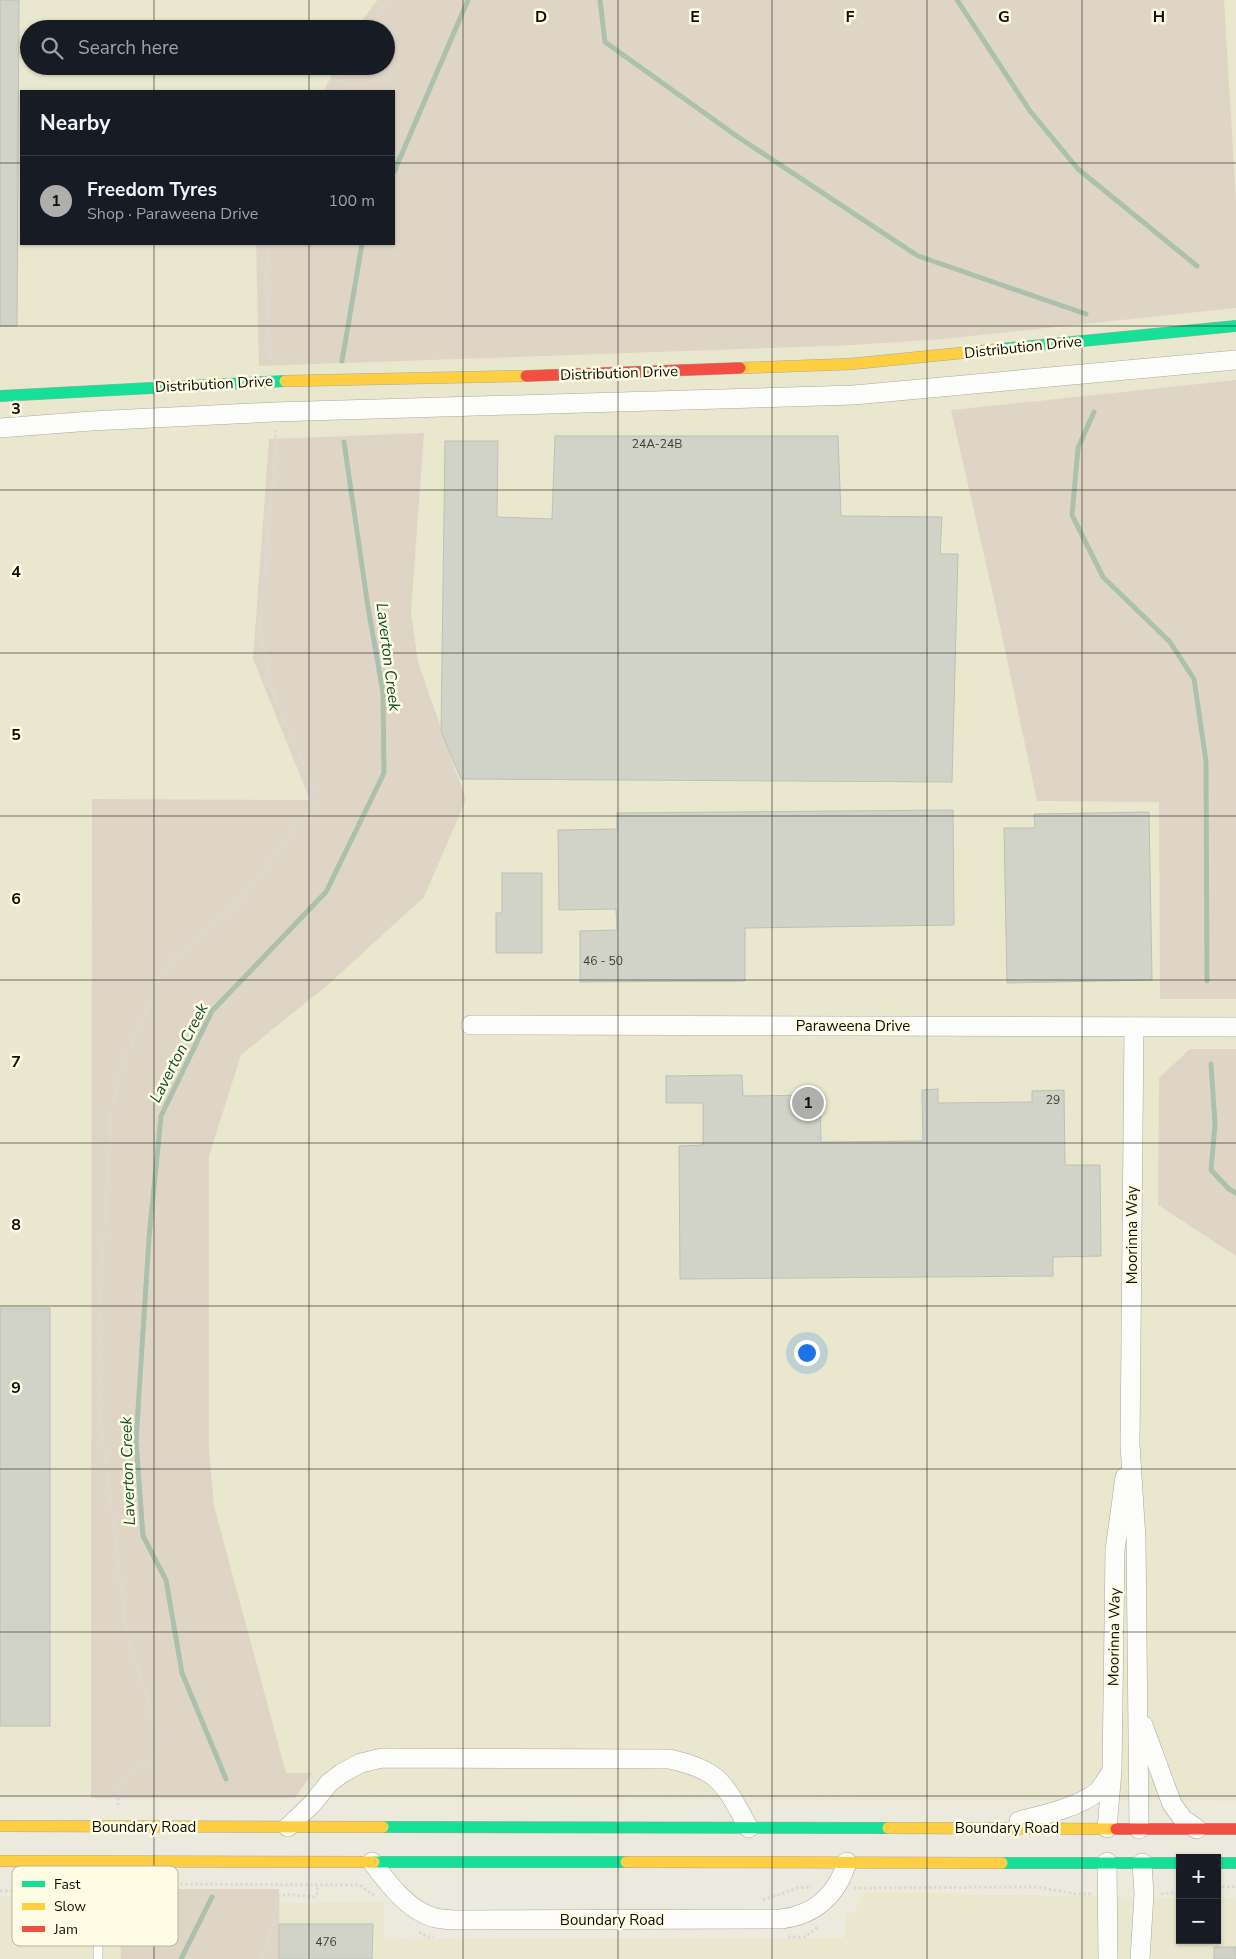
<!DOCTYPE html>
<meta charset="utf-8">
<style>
:root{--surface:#171b24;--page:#242831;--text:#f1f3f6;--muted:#9ea1a6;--line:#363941;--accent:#aeaeab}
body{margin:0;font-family:"Nunito Sans",sans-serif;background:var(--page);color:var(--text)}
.controls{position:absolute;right:15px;bottom:15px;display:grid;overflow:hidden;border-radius:0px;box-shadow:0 1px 4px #0004}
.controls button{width:45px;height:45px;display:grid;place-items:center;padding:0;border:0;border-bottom:1px solid var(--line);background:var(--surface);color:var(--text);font:25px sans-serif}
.you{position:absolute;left:806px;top:1352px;width:18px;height:18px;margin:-12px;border:4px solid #fff;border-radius:50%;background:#1a73e8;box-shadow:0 0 0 8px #1a73e833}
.badge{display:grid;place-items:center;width:32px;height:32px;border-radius:50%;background:var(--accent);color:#111;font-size:16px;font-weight:700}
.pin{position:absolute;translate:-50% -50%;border:2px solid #fff;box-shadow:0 1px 5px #0006}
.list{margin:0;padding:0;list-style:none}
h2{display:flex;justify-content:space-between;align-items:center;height:65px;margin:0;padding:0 20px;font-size:21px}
h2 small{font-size:16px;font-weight:400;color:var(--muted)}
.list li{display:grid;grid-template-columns:32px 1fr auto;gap:15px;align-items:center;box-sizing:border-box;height:90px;padding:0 20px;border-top:1px solid var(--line)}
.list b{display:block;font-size:19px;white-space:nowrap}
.list p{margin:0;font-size:16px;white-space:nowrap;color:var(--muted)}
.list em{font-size:16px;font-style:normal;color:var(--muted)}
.icon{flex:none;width:28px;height:28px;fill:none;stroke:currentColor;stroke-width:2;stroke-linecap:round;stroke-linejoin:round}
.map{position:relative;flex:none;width:1236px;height:1959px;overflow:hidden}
.search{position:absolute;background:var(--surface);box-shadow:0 1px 4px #0004;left:20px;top:20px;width:375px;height:55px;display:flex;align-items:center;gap:12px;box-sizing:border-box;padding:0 18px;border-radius:28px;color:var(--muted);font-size:19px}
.panel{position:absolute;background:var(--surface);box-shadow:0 1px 4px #0004;left:20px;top:90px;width:375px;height:155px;border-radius:0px}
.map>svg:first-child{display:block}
.built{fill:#e9e8cf;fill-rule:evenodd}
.green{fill:#dfd5c7}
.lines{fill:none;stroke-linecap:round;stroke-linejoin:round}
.stream{stroke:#abc0ad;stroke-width:5}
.building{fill:#d1d3c8;stroke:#bdc0b4}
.lane-casing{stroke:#a9a99e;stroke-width:10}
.street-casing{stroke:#a9a99e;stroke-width:20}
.fast-casing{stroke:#a9a99e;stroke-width:12}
.slow-casing{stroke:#a9a99e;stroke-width:12}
.jam-casing{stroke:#a9a99e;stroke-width:12}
.path{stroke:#dadad5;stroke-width:3;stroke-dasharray:2.5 2.5;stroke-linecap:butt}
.lane{stroke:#fcfcfa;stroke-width:9}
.street{stroke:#fcfcfa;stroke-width:19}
.fast{stroke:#16e098;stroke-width:11}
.slow{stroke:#ffcf43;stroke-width:11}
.jam{stroke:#f24e42;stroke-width:11}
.grid{fill:none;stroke:#0e0d05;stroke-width:1;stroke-opacity:0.55}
.labels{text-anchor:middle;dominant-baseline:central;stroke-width:5;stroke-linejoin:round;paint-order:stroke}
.number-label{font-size:12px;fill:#3f3e36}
.street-label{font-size:15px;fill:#0e0d05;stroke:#fefde3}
.water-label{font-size:16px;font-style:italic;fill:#154b2e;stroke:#fefde3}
.key{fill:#fefde3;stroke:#b6b5a0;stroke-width:1}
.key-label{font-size:14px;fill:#0e0d05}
.grid-label{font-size:16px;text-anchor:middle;font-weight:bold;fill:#0e0d05;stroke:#fefde3;stroke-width:5;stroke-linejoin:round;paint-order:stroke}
</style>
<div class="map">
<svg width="1236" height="1959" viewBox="0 0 1236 1959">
<rect width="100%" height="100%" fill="#ebeadc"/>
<!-- built -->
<g class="built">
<path d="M0,0H1236V1801L0,1797ZM29,29H386V66H29ZM21,91H394V244H21Z"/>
<polygon points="140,1889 279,1889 280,1903 384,1902 385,1939 843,1938 845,1933 845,1913 854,1913 864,1892 1180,1898 1180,1940 1217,1940 1217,1898 1236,1899 1236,1959 0,1959 0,1896 110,1896"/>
</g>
<!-- green -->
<g class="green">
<polygon points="377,0 1224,0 1236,200 1236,308 943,339 854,345 259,366 256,244 394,244 394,91 324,91 336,66 386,66 386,29 356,29"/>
<polygon points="1236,380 1236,999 1160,999 1159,802 1037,801 996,608 951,410"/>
<polygon points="424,433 411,612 418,662 466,800 424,897 330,983 241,1055 209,1156 209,1451 214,1506 286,1773 312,1773 295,1798 91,1798 92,799 310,800 253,659 269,439"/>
<polygon points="1190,1049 1236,1049 1236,1256 1158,1205 1159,1078"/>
<polygon points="140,1889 279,1889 280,1959 121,1959 119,1894"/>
</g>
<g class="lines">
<!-- stream -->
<g class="stream">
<polyline points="600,0 605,42 738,137 918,256 1086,314"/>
<polyline points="957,0 1030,111 1078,169 1197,266"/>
<polyline points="394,172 468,0"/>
<polyline points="342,361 362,244"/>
<polyline points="1094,412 1078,448 1072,515 1103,577 1170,642 1194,679 1206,761 1207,981"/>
<polyline points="1211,1064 1215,1124 1211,1170 1229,1189 1236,1193"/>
<polyline points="226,1779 182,1673 166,1580 143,1536 136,1441 149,1238 161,1116 212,1011 326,892 384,773 383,692 368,607 344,442"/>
<polyline points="181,1959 212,1897"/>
</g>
</g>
<!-- building -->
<g class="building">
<polygon points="0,0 19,0 17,326 0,326"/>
<polygon points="555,436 838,436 841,516 942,517 940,554 958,554 952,782 461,779 441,731 445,441 498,441 497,517 552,519"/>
<polygon points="953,810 954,925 745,928 745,981 580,982 580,931 617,930 616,909 559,910 558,830 617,829 617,813"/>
<polygon points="1149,812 1152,980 1007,983 1004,828 1035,828 1034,814"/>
<polygon points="502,873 542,873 542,953 496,953 496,913 502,913"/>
<polygon points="742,1075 743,1096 820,1095 821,1142 923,1141 922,1090 938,1089 938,1103 1032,1102 1032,1091 1064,1090 1065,1165 1100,1165 1101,1256 1053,1257 1053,1276 680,1279 679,1146 703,1145 703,1103 666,1103 666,1076"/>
<rect x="0" y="1308" width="50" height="418"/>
<polygon points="279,1924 373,1924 372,1959 279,1959"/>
<rect x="1214" y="1947" width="22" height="12"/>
</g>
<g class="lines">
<!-- lane casing -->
<g class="lane-casing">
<g id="lane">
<polyline points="54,1903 55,1863"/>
<polyline points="98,1959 99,1864"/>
</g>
</g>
<!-- street casing -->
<g class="street-casing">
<g id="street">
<polyline points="0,428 91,421 274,412 854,395 1236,360"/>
<polyline points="471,1025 1236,1027"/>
<polyline points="1134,1027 1130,1444 1136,1539 1139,1829"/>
<polyline points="1143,1725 1172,1804 1183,1819 1197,1829"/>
<path d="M1019,1821C1043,1815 1077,1808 1097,1792C1102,1788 1106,1779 1111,1773"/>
<path d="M288,1827L312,1804L329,1783L342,1773L361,1763L382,1758L669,1759C721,1770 724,1784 749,1828"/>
<polyline points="1107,1828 1112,1771 1115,1550 1125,1477"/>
<path d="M372,1862C387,1882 409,1912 436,1918C445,1920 455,1920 464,1920L781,1919C815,1915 837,1895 847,1862"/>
<polyline points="1107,1862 1108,1959"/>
<polyline points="1140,1959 1144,1894 1142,1863"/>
</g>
</g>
<!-- fast casing -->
<g class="fast-casing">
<g id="fast">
<polyline points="1001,349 1236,326"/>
<polyline points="0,396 285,381"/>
<polyline points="383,1827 888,1828"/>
<polyline points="374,1862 626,1862"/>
<polyline points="1002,1863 1180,1863"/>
<polyline points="1217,1863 1236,1863"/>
</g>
</g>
<!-- slow casing -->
<g class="slow-casing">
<g id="slow">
<polyline points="740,368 851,364 1001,349"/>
<polyline points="285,381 526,376"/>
<polyline points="0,1826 383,1827"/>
<polyline points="888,1828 1116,1829"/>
<polyline points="0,1861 374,1862"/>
<polyline points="626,1862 1002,1863"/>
</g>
</g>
<!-- jam casing -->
<g class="jam-casing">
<g id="jam">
<polyline points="526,376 740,368"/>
<polyline points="1116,1829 1236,1829"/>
</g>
</g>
<!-- path -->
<g class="path">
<polyline points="368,29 388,0"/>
<polyline points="335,91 347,66"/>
<polyline points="270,360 266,271 270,244"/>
<path d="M118,1805C118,1798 118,1789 122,1782C132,1764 155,1769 160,1741L126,1630L99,1406V1315L112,1105L119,1078L128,1052L164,971L177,956L241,900L313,804V789L270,685L260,627L276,446L275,429"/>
<polyline points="1217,1887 1236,1887"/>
<polyline points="854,1888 1036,1887 1077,1894 1092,1894"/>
<polyline points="0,1891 42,1891"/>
<polyline points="66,1891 87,1891"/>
<polyline points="111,1891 140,1884 360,1885 376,1897"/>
<polyline points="1161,1894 1180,1892"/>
<polyline points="763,1900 798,1888 812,1887"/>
<polyline points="419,1932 428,1937 434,1937"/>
<polyline points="788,1937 805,1937 818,1927"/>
<polyline points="262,1959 273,1924 277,1897 286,1894 314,1897 317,1894 318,1885"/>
</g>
<!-- lane -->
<use href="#lane" class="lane"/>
<!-- street -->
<use href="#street" class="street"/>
<!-- fast -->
<use href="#fast" class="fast"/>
<!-- slow -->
<use href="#slow" class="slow"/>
<!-- jam -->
<use href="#jam" class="jam"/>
</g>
<!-- grid -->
<path class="grid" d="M154,0V29M309,0V29M463,0V1959M618,0V1959M772,0V1959M927,0V1959M1082,0V1959M154,66V91M309,66V91M0,163H21M394,163H1236M154,244V1959M309,244V1959M0,326H1236M0,490H1236M0,653H1236M0,816H1236M0,980H1236M0,1143H1236M0,1306H1236M0,1469H1236M0,1632H1236M0,1796H1236"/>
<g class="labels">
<!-- number labels -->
<g class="number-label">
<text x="657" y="444">24A-24B</text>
<text x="603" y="961">46 - 50</text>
<text x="1053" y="1100">29</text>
<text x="326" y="1942">476</text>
</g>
<!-- street labels -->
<g class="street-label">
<text transform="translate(1023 347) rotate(-6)">Distribution Drive</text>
<text transform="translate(619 373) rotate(-2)">Distribution Drive</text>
<text transform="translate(214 384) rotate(-3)">Distribution Drive</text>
<text x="853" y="1026">Paraweena Drive</text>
<text transform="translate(1132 1235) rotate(-90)">Moorinna Way</text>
<text transform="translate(1114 1637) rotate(-89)">Moorinna Way</text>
<text x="144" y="1827">Boundary Road</text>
<text x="1007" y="1828">Boundary Road</text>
<text x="612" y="1920">Boundary Road</text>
</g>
<!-- water labels -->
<g class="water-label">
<text transform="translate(388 657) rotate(83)">Laverton Creek</text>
<text transform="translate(179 1053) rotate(-63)">Laverton Creek</text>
<text transform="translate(128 1471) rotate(-92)">Laverton Creek</text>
</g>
</g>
<!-- legend -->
<rect x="12" y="1866" width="166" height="80" rx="8" class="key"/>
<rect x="22" y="1881" width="23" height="6" fill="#16e098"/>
<rect x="22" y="1903" width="23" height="7" fill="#ffcf43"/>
<rect x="22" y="1926" width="23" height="6" fill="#f24e42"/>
<g class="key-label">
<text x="54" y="1889">Fast</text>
<text x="54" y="1911">Slow</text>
<text x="54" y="1934">Jam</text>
</g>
<g class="grid-label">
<text x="541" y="22">D</text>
<text x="695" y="22">E</text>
<text x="850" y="22">F</text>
<text x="1004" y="22">G</text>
<text x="1159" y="22">H</text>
<text x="16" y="414">3</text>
<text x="16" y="577">4</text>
<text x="16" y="740">5</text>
<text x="16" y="904">6</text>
<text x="16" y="1067">7</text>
<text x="16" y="1230">8</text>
<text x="16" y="1393">9</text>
</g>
</svg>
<div class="controls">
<button>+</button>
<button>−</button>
</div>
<div class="you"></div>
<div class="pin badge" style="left:808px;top:1103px">1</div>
<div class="search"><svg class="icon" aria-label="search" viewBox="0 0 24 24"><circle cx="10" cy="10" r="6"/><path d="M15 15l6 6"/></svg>Search here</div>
<section class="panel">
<h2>Nearby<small></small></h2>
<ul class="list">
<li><span class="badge">1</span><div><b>Freedom Tyres</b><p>Shop · Paraweena Drive</p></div><em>100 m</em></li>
</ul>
</section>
</div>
